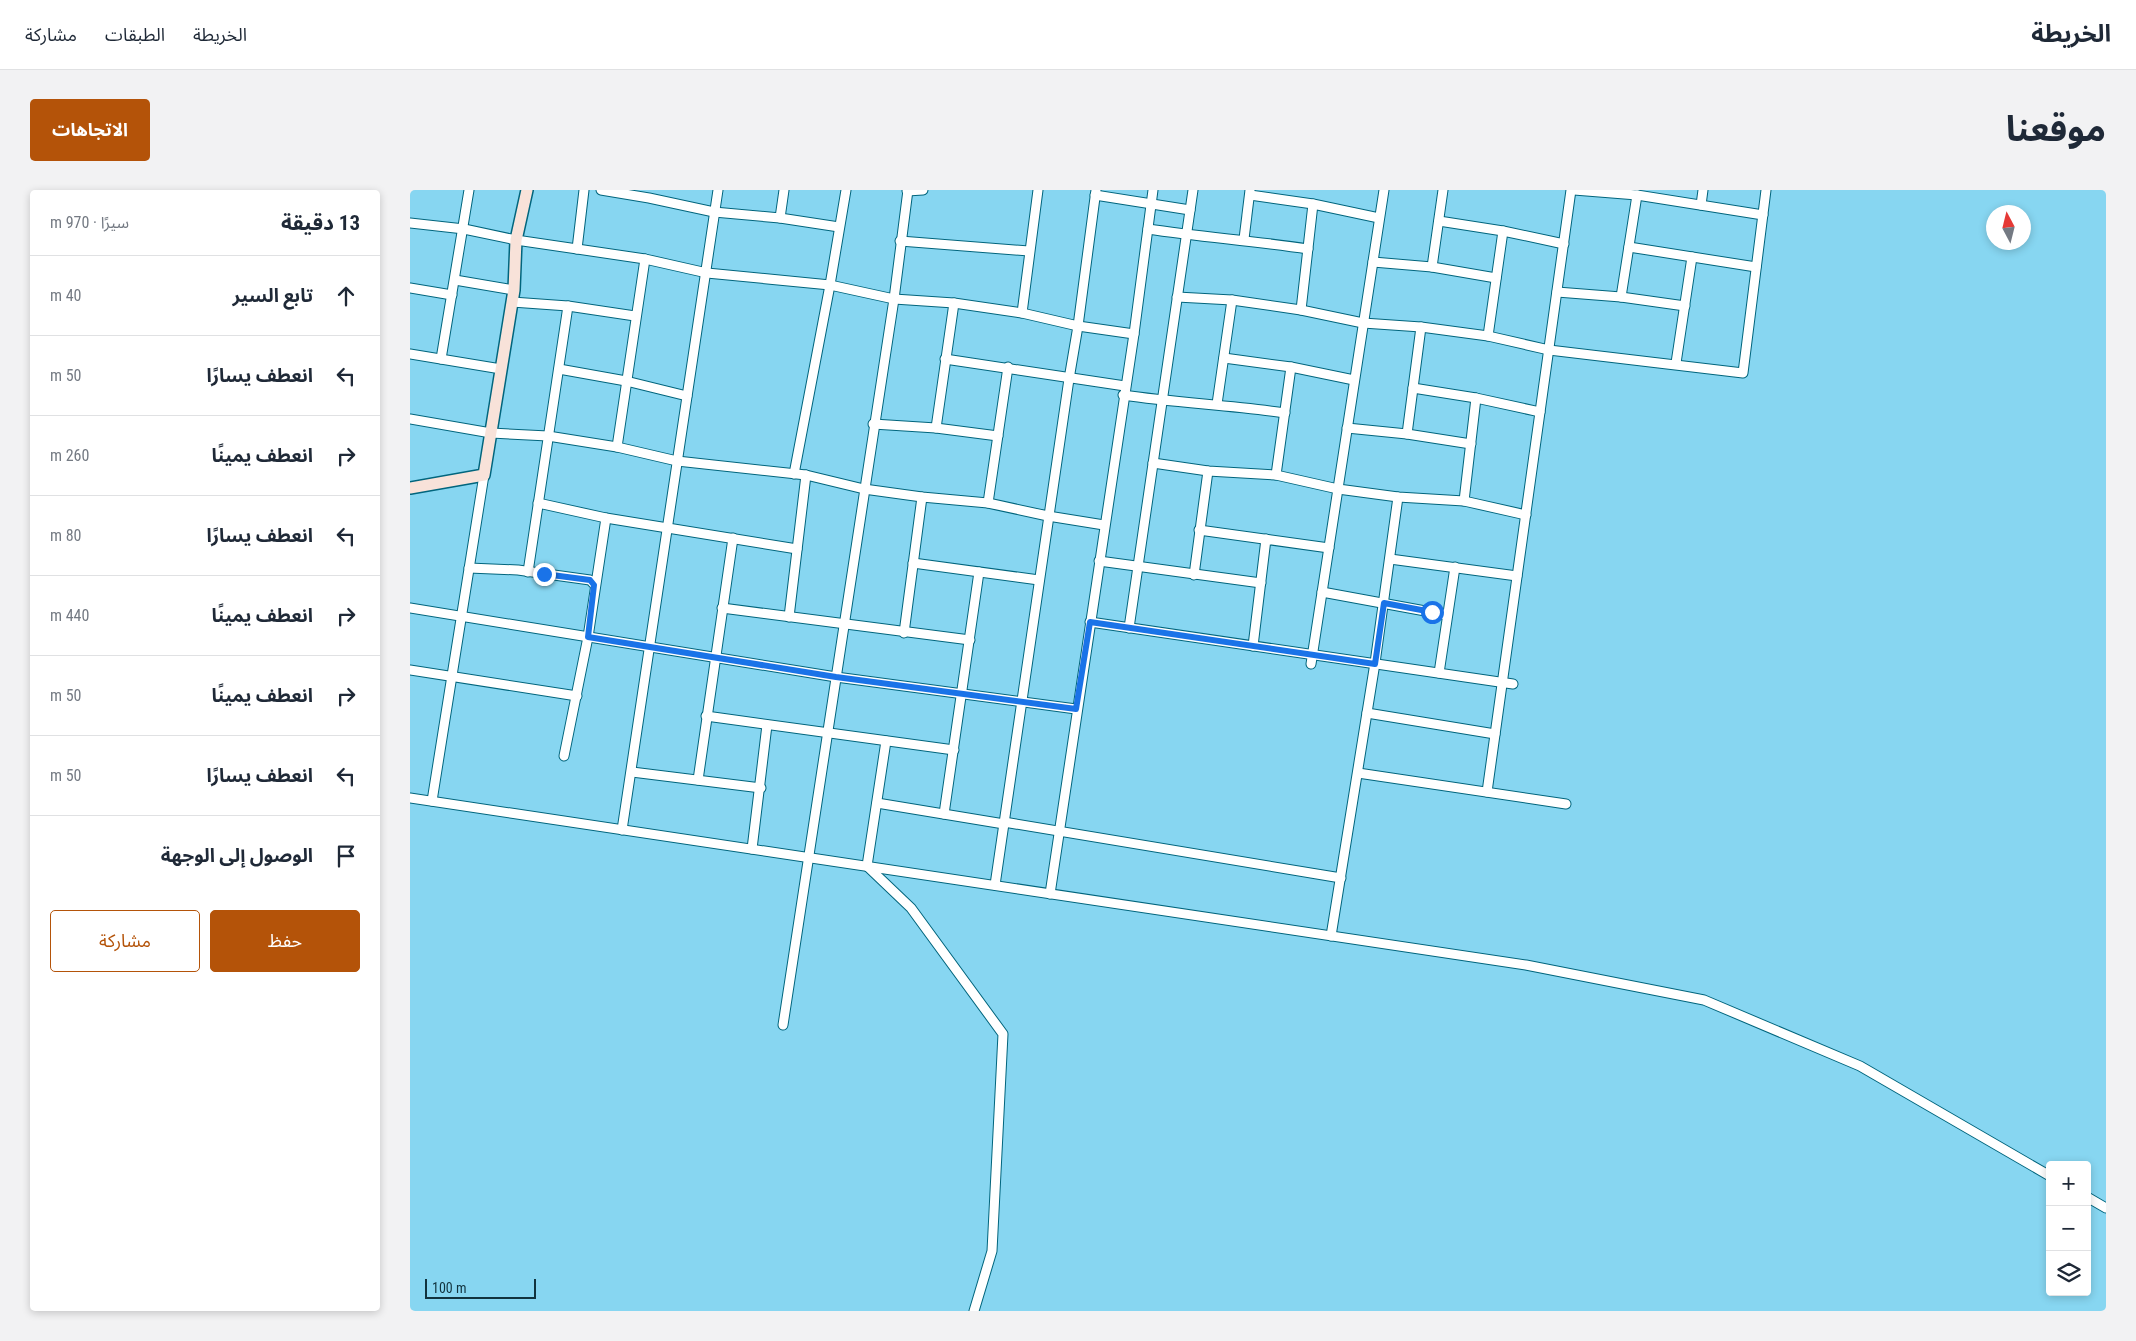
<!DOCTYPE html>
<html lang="ar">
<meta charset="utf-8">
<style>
:root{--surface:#fff;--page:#f2f2f3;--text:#1f2937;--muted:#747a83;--line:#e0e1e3;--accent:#b45309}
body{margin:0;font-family:"Roboto Condensed","Noto Sans Arabic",sans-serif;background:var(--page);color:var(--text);direction:rtl}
.controls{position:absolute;right:15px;bottom:15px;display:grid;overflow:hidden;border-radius:5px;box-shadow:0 2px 8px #0003}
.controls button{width:45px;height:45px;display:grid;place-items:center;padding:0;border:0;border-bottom:1px solid var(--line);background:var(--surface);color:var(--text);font:25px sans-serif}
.compass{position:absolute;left:1576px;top:15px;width:45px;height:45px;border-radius:50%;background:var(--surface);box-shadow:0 2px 8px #0003;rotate:353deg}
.scale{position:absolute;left:15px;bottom:12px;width:111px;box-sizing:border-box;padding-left:5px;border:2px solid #11333e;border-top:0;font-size:14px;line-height:18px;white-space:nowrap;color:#11333e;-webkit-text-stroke:4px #87d6f1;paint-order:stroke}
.stop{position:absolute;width:15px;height:15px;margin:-11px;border:4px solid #1a73e8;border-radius:50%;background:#fff}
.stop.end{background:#1a73e8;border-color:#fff;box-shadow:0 1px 5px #0008}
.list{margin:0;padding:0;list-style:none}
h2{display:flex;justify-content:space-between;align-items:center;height:65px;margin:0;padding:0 20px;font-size:21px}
h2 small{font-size:16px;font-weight:400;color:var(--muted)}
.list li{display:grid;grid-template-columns:32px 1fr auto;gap:15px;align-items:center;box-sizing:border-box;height:80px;padding:0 20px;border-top:1px solid var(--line)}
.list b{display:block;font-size:19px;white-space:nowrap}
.list em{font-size:16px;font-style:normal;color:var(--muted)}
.actions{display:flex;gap:10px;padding:15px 20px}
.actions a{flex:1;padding:11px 0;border:1px solid var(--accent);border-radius:5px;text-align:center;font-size:18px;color:var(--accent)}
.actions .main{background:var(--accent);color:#fff}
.icon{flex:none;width:28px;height:28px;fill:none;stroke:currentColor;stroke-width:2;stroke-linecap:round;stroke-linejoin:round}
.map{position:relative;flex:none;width:1696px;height:1121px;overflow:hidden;direction:ltr;border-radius:5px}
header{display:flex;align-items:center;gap:30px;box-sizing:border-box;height:70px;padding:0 25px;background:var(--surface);border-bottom:1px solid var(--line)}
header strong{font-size:24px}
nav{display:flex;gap:28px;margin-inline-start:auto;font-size:18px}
.intro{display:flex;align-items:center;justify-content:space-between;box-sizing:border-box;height:120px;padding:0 30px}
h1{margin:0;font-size:35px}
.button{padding:12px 22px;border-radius:5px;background:var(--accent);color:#fff;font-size:18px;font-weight:700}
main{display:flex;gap:30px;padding:0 30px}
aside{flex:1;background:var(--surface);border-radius:5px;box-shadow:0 2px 8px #0003}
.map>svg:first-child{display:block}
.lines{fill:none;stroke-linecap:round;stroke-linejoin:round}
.street-casing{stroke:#01657d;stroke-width:11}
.secondary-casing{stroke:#01657d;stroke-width:14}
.street{stroke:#fff;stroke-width:9}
.secondary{stroke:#f8e2d9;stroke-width:11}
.route{stroke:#1a73e8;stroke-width:6}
</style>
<header>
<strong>الخريطة</strong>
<nav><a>الخريطة</a><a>الطبقات</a><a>مشاركة</a></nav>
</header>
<div class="intro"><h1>موقعنا</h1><a class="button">الاتجاهات</a></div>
<main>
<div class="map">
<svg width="1696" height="1121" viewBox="0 0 1696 1121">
<rect width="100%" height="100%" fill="#87d6f1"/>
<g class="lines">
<!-- street casing -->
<g class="street-casing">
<g id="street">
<polyline points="191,0 239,8 304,22 370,28 429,37"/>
<polyline points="1164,0 1227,5 1353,25"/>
<polyline points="497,1 513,0"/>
<polyline points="685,5 780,20"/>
<polyline points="840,5 903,14 969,28"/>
<polyline points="1291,15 1293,0"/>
<polyline points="370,28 374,0"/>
<polyline points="1029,31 1093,41 1154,54"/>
<polyline points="0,33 54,39 106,50 235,69 297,83 420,95 484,109 544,113 612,123 668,136 724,144"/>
<path d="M738,39C791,47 845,51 898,59"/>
<polyline points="834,49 840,0"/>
<polyline points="490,51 619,61"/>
<polyline points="1219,57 1346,77"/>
<polyline points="167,59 174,0"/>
<polyline points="963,72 1022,77 1086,88"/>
<polyline points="1022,77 1033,0"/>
<polyline points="45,90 104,100"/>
<polyline points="0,98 42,105"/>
<polyline points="1147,102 1211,107 1275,116"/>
<polyline points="767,107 822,110 891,120 953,133 1011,137 1078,146 1139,160 1333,183 1356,0"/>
<polyline points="1211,107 1227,5"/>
<polyline points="102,112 158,116 225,126"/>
<polyline points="891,120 903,14"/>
<polyline points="612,123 628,0"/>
<polyline points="1078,146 1093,41"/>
<polyline points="0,164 91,179"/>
<polyline points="814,168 881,177 944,190"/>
<polyline points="31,169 59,0"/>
<polyline points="535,169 715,196"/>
<polyline points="1266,173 1282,67"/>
<polyline points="149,179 216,191 277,206"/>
<polyline points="1003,198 1066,208 1130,222"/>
<path d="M713,205C767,213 821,215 875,223"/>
<polyline points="807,214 822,110"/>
<polyline points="0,229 81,243 138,246 207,257 267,271 396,285 454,299 512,307 578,313 638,326 694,335"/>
<polyline points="463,234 526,238 588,246"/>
<polyline points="526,238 544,113"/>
<polyline points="937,238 997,244 1061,254"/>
<polyline points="997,244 1011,137"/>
<polyline points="207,257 235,69"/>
<polyline points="743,273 798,281 866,285 928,299 988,307 1054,311 1116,325"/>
<polyline points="384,284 420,95 436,0"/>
<polyline points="866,285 881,177"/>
<polyline points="1054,311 1066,208"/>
<polyline points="128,313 196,328 387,359"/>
<polyline points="578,313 598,177"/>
<polyline points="789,340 919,358"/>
<polyline points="980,369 1107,386"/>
<polyline points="689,371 851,393"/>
<polyline points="503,373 629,390"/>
<polyline points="59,378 108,380 180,390 185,395"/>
<polyline points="118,382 158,116"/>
<polyline points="784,385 798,281"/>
<polyline points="912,402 1037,425"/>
<polyline points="0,418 426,487 666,519"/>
<polyline points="312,418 560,450"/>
<polyline points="379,427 396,285"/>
<polyline points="680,432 1103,494"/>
<polyline points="719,438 783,0"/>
<polyline points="494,443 512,307"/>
<polyline points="843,456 856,349"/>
<polyline points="901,474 974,0"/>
<polyline points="0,480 167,506"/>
<polyline points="1029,483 1045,377"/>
<polyline points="957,523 1085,544"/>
<polyline points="296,526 544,560"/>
<polyline points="476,551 457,676 501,718 593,844 582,1061 564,1121"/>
<polyline points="154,566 178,447 196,328"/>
<polyline points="222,582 351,598"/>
<polyline points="948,583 1156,614"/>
<polyline points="288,590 323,348"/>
<polyline points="1077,602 1161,0"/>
<polyline points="0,608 1116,775 1294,810 1450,876 1640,986"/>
<polyline points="22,611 74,285"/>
<polyline points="467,613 594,634"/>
<polyline points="534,624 569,382"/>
<polyline points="594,632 931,688"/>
<polyline points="212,640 308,0"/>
<polyline points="342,659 357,535"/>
<polyline points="585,695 659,189 668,136 686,0"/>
<polyline points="640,704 724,144 743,0"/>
<polyline points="921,746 965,473 988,307"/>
<polyline points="373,835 484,109 498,0"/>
<polyline points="1677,1007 1696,1018"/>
</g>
</g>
<!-- secondary casing -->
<g class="secondary-casing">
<polyline id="secondary" points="0,298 74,285 104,100 106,50 117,0"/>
</g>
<!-- street -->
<use href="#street" class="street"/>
<!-- secondary -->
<use href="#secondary" class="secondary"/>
</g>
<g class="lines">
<!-- route -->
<polyline class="route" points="134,384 180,390 184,395 178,447 426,487 666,519 680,432 965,474 974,413 1022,422"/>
</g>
</svg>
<div class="controls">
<button>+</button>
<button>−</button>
<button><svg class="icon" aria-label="layers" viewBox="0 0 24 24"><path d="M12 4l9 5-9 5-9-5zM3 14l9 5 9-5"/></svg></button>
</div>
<svg class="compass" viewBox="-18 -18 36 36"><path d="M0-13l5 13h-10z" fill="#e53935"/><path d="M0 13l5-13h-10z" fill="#747a83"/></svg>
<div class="scale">100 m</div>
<div class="stop" style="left:1022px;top:422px"></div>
<div class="stop end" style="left:134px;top:384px"></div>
</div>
<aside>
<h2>13 دقيقة<small>سيرًا · 970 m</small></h2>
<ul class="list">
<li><svg class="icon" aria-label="ahead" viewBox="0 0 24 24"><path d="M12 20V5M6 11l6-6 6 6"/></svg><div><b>تابع السير</b></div><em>40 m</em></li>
<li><svg class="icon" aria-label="left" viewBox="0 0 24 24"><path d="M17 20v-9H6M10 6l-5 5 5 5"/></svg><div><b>انعطف يسارًا</b></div><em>50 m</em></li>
<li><svg class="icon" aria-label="right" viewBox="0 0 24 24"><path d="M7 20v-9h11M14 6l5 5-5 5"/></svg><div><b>انعطف يمينًا</b></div><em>260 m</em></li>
<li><svg class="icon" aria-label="left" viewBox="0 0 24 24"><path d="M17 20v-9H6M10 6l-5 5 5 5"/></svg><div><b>انعطف يسارًا</b></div><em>80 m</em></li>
<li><svg class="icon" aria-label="right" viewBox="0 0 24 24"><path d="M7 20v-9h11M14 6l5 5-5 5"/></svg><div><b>انعطف يمينًا</b></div><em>440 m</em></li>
<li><svg class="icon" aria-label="right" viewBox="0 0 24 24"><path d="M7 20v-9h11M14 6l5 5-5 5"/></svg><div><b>انعطف يمينًا</b></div><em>50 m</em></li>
<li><svg class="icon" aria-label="left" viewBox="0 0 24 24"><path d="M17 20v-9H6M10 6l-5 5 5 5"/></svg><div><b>انعطف يسارًا</b></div><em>50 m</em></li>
<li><svg class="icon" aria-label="arrive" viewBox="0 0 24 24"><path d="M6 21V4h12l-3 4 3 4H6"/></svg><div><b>الوصول إلى الوجهة</b></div></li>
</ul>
<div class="actions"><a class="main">حفظ</a><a>مشاركة</a></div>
</aside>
</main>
